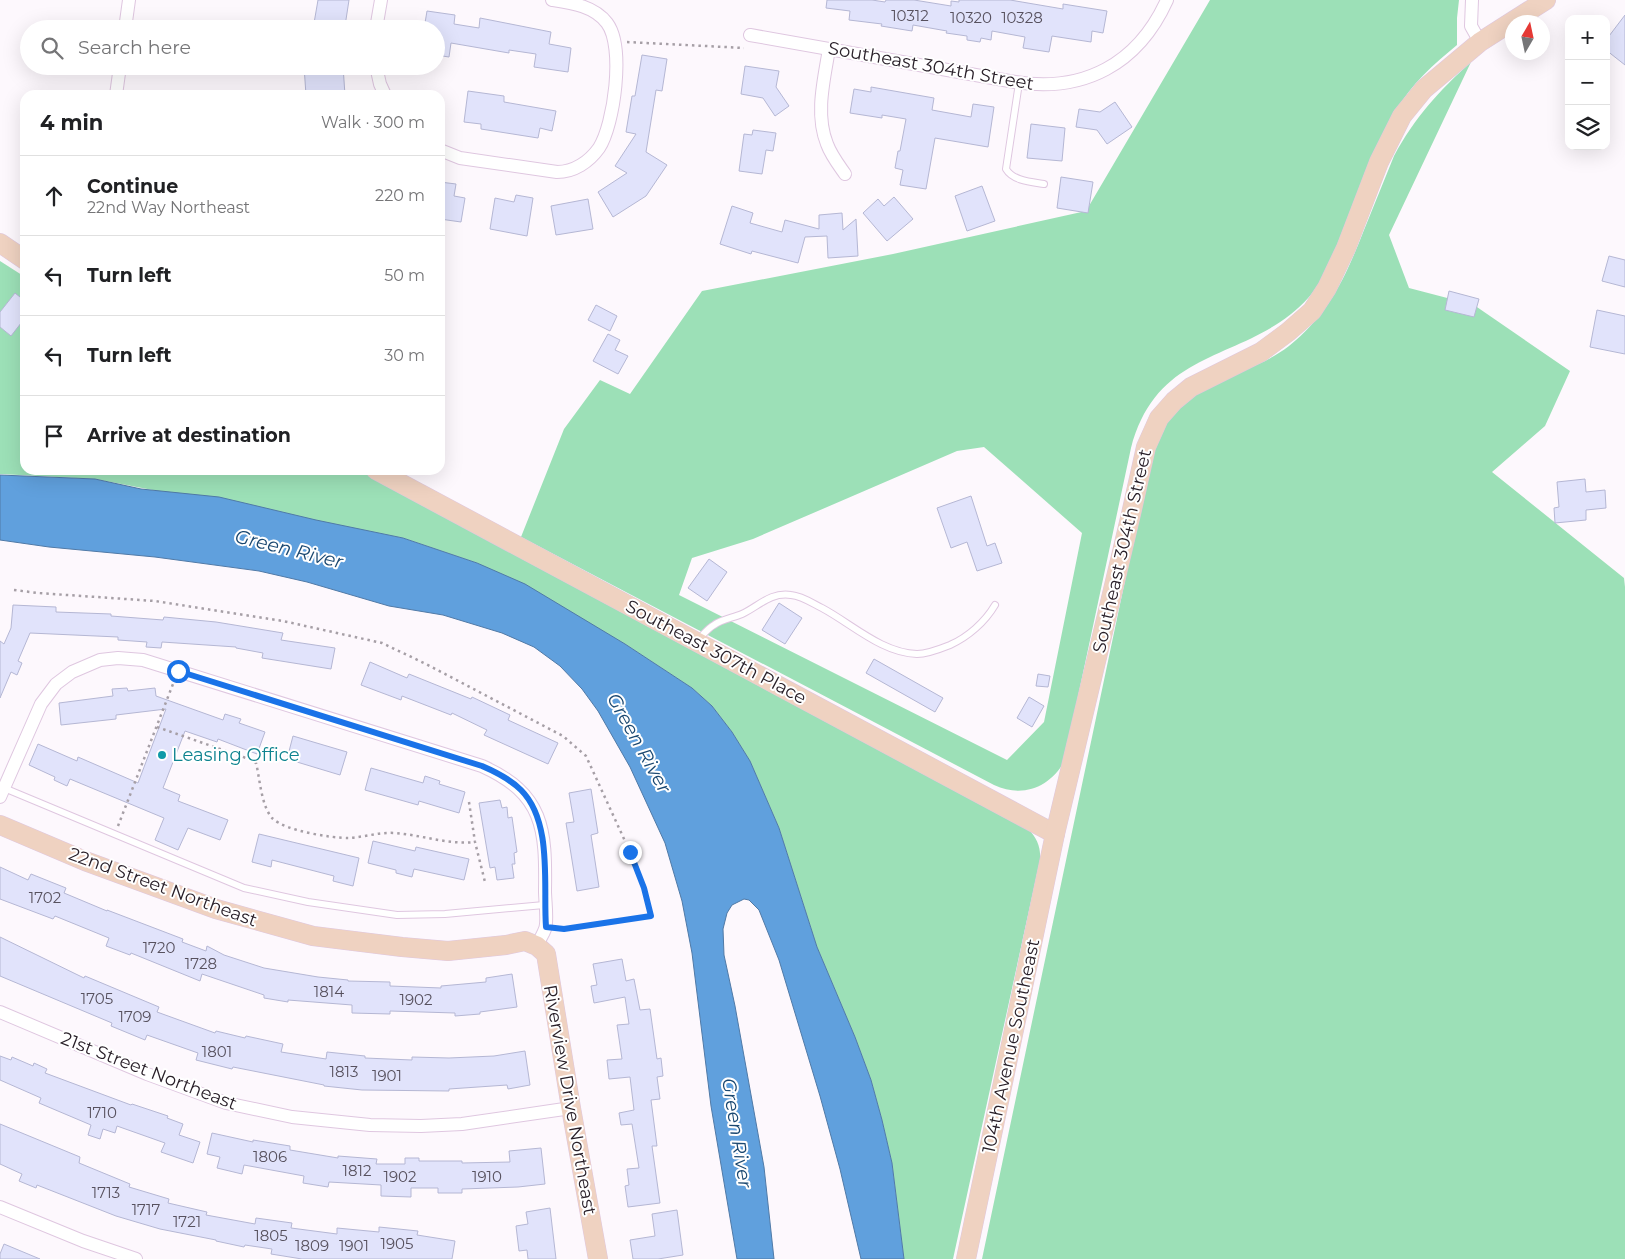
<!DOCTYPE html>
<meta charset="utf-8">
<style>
:root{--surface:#fff;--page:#f6f6f6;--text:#202124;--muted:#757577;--line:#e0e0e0}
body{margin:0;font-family:Montserrat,sans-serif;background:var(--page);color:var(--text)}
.controls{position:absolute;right:15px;top:15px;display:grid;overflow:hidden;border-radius:10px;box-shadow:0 5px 20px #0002}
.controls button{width:45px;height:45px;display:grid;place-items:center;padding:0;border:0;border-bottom:1px solid var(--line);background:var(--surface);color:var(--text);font:25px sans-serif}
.compass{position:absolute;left:1505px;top:15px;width:45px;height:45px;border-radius:50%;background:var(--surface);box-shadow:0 5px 20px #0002;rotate:9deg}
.stop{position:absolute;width:15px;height:15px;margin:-11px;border:4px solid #1a73e8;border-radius:50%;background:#fff}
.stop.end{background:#1a73e8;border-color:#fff;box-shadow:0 1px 5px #0008}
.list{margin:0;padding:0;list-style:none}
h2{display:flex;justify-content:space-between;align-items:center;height:65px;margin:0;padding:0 20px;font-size:21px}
h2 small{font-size:16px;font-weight:400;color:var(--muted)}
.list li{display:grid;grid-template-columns:32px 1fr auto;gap:15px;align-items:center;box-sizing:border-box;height:80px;padding:0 20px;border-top:1px solid var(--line)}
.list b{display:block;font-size:19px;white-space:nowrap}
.list p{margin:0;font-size:16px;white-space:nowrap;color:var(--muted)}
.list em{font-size:16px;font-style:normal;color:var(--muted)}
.icon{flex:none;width:28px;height:28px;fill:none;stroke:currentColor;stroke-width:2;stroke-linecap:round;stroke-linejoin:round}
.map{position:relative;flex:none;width:1625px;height:1259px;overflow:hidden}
.search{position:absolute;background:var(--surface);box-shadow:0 5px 20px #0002;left:20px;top:20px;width:425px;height:55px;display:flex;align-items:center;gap:12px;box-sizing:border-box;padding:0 18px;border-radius:28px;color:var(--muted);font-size:19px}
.panel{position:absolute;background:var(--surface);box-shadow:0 5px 20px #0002;left:20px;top:90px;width:425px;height:385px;border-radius:15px}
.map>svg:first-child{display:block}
.green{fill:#9ce0b7;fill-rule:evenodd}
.water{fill:#60a0dd;stroke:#507aa7}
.building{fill:#e1e3fb;stroke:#b5b7d4}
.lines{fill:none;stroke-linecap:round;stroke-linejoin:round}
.lane-casing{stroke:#dfc7e0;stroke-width:8}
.street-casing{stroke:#dfc7e0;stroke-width:14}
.secondary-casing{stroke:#dfc7e0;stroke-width:20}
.path{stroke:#a69fa6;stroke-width:2.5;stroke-dasharray:2.5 4;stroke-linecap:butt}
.lane{stroke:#fff;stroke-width:6}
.street{stroke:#fff;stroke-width:12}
.secondary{stroke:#efd2c1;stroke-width:19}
.route{stroke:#1a73e8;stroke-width:6}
.culture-dot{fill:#0f9aa8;stroke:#fff;stroke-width:2}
.labels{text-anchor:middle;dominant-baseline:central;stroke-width:4;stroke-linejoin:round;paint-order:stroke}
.number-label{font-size:15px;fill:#57515e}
.street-label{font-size:18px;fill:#292029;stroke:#fff}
.culture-label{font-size:18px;fill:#0d838f;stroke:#fff;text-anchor:start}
.water-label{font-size:19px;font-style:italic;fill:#1a4871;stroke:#fff}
</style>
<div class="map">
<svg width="1625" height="1259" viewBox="0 0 1625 1259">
<rect width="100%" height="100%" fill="#fdf8fd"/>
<!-- green -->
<g class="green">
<path d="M1210,0H1459L1457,18V45C1434,64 1411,84 1396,111C1390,121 1387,132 1382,143C1372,169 1361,194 1350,220C1339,246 1328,275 1309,297C1249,364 1159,342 1131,448L1064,762C1049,788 1022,798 994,785L521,537L564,429L600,380L630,394L702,291L893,254L1086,211ZM984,447L1082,533L1044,722L1007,760L679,595L692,558L753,539L957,451Z"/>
<path d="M1471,62L1389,235L1409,288L1474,305L1570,371L1545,426L1492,472L1624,578L1625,587V1259H982L1154,443C1169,416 1190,394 1219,381C1243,370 1267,363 1289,346C1329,314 1346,276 1364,230C1374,205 1384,181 1394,156C1415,117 1439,91 1471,62Z"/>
<path d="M0,261L25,277V470H375L1028,829C1037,838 1041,847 1040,860L953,1259H904L892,1163L882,1120L871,1080L855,1037L817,947L779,828L750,761L732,732L712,706L692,688L625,644L477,563L403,538L95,479L0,474Z"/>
</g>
<!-- water -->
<polygon class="water" points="0,475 95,479 141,489 219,497 316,520 403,538 477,563 525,584 625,644 692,688 712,706 732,732 750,761 779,828 817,947 855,1037 871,1080 882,1120 892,1163 904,1259 861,1259 840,1169 820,1096 779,960 759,910 749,900 744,899 732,905 727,913 723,929 724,955 735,1006 764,1167 774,1259 737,1259 711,1106 692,953 682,901 665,843 630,767 598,711 582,689 560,666 534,647 502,633 443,615 389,606 307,582 259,571 155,557 49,547 0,540"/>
<!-- building -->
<g class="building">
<polygon points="318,0 349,0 345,26 335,25 334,29 313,29"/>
<polygon points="827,0 872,0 885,2 886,0 914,0 951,6 951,1 959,2 959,0 1010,0 1063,9 1063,4 1107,11 1103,33 1092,31 1091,42 1052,36 1049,52 1023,48 1025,37 992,31 991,40 981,38 980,42 967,40 967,36 946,33 947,31 913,25 912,31 881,26 882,24 849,20 850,11 826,8"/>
<polygon points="427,11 455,15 454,24 479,28 480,18 551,32 549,44 571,48 568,72 534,67 536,54 509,50 509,53 451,43 449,57 436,55 436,29 424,29"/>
<polygon points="1625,15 1625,65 1606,50 1606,40"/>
<polygon points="642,55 667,59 662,91 656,90 646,152 667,165 646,196 613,217 598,192 627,173 615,166 636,134 626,132 632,96 635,96"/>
<polygon points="304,66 343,66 345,95 306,95"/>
<polygon points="745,66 779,71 776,87 789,106 775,116 763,98 741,94"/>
<polygon points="871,87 934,98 932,110 971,117 973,104 994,107 988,147 935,138 926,189 900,185 903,170 895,168 898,151 900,151 906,119 882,115 882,118 850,113 854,89 871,92"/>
<polygon points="468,91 504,96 504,102 556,111 552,131 540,128 538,138 481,129 481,124 464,122"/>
<polygon points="1115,102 1132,127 1107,144 1097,130 1076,127 1079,109 1100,112"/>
<polygon points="1031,124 1065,128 1062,161 1027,158"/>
<polygon points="753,130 776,133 773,151 766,150 762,174 739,171 744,134 752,135"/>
<polygon points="1061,177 1093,182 1088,213 1057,208"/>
<polygon points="440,182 456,184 454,196 465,198 461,222 440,219"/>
<polygon points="982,186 995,221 967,231 955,196"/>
<polygon points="516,195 533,198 527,236 490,229 495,198 514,202"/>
<polygon points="894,197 913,219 887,241 863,213 878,199 884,206"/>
<polygon points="588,199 593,229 556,235 551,206"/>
<polygon points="732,206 753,213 750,223 782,232 785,220 819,229 819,215 842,213 843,230 856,219 858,256 828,258 827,236 805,237 798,263 752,251 751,254 720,244"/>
<polygon points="1609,256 1625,260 1625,287 1602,281"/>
<polygon points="1449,291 1479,299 1474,317 1445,310"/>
<polygon points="15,293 25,301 25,318 11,336 0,327 0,312"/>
<polygon points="596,305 617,316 610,331 588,320"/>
<polygon points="1597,310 1625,316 1625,354 1590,347"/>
<polygon points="608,334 620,340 615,350 628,356 618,374 593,361"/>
<polygon points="1585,479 1586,492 1605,490 1606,508 1586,510 1586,520 1555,523 1554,508 1559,507 1557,482"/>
<polygon points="971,496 987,546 995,543 1002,563 977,571 967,542 951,548 937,508"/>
<polygon points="709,559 727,572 707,601 688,588"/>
<polygon points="779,603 802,618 785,644 762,630"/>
<polygon points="13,605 56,607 56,612 111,614 111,616 163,620 164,617 216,622 283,633 281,640 335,648 331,669 262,658 263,653 236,648 236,647 162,642 161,648 146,647 147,642 118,640 118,637 30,633 18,661 22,663 17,675 11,672 0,698 0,641 4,644 11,628"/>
<polygon points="874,659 943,698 935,712 866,673"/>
<polygon points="370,662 407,678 409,674 471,699 472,697 510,715 508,720 558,743 548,764 484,735 487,730 452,713 451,715 402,696 401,700 361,685"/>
<polygon points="1038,674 1050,676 1048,687 1036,686"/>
<polygon points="127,688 128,691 155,688 156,696 223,720 225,714 241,719 239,723 265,732 257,754 218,739 217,742 185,731 163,788 180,795 178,801 228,820 220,840 188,828 178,850 155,840 164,818 70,779 67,786 54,780 55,777 29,765 38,744 77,761 78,757 138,783 166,709 116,715 116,719 61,725 59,703 113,696 112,689"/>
<polygon points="1029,697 1044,706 1032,727 1017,718"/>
<polygon points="293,736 347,752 340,775 287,759"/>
<polygon points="371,768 423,783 425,776 440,781 439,784 465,792 459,813 419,801 418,805 365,790"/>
<polygon points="591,789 598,833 591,835 599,887 577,891 566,823 574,822 569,793"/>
<polygon points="500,800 502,808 507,807 508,818 512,817 517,852 514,853 515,864 512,864 514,878 497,880 495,867 490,868 479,803"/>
<polygon points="259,834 359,858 353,886 333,881 334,876 272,860 271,867 252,862"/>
<polygon points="373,841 415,851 416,847 469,859 464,880 414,869 412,877 396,873 396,870 368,863"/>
<polygon points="0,867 28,880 31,874 66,888 64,893 107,911 107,910 183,939 182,942 206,951 207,946 224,955 264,968 318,977 348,980 348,981 390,982 390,986 441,988 441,986 486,982 486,978 512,974 517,1007 480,1012 480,1014 455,1016 455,1013 390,1011 390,1014 352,1013 352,1005 288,1000 288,1002 264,998 264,995 202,974 200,981 131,953 130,955 106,946 109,938 55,916 53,919 0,899"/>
<polygon points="0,937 84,978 85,976 159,1007 157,1012 215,1033 216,1031 245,1038 246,1036 283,1044 281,1052 326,1059 327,1052 365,1056 365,1058 412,1060 412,1057 449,1058 494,1056 525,1051 530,1085 508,1089 507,1085 449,1089 449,1091 362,1090 324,1086 324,1085 233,1067 232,1069 196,1060 198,1053 147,1035 145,1040 111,1026 112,1023 0,976"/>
<polygon points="622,959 626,981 634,979 640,1010 650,1009 657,1059 661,1058 663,1076 657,1077 660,1099 651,1100 657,1146 652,1146 660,1203 628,1207 625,1186 629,1185 627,1169 639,1168 632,1124 621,1125 619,1113 634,1110 630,1077 609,1079 607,1060 622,1059 617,1025 629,1024 625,997 594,1003 591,986 597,985 593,964"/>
<polygon points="0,1056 11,1060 12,1057 33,1066 34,1063 47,1069 45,1073 131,1105 132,1104 168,1116 167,1118 183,1124 179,1135 200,1142 193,1163 161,1152 165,1143 117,1126 115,1133 103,1129 100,1139 88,1135 91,1125 39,1103 41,1098 0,1080"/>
<polygon points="0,1124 80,1157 79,1163 130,1184 129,1187 169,1199 168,1203 207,1212 206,1215 255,1224 256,1218 292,1223 291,1228 337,1234 337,1228 379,1232 379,1227 418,1231 417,1235 455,1241 452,1259 302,1259 271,1254 272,1249 245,1245 244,1247 216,1241 216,1240 160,1229 116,1216 37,1185 36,1188 19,1181 22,1174 0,1164"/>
<polygon points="212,1133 253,1142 253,1140 290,1146 290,1150 338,1158 338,1156 377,1159 376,1164 405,1164 405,1158 419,1158 419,1161 462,1161 462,1163 510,1162 509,1151 541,1148 545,1184 518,1187 462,1189 462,1193 438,1193 438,1188 411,1188 411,1197 381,1196 381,1185 329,1182 328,1187 303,1183 304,1176 244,1165 242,1174 217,1168 220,1157 207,1154"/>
<polygon points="550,1208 556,1259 528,1259 527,1250 519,1251 516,1226 528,1224 526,1212"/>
<polygon points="677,1210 683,1255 658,1259 633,1259 630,1240 655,1236 652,1214"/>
<polygon points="4,1244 40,1259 0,1259 0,1254"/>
</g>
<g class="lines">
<!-- lane casing -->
<g class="lane-casing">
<g id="lane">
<path d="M1019,83L1006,169C1013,181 1032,182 1044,184"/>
<path d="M697,641C702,636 708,628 714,625C722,619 733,618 742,614C759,606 770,592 791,595C802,596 812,603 822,608C852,624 882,653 917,654C928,654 940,649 950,645C968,637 985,622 995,605"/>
<polyline points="4,788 244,888 308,902 397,915 445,914 544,905"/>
</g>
</g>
<!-- street casing -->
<g class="street-casing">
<g id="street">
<polyline points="1472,0 1471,26 1480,42"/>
<polyline points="125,29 129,0"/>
<polyline points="376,29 381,0"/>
<path d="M750,35L1015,82C1084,93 1138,64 1167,0"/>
<path d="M829,49C824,80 815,114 827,144C831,155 838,164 845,174"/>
<polyline points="376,66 380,84 385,95"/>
<polyline points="116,95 120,66"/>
<path d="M440,150L460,158L557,172C574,172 589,162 599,148C614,125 625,47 607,23C594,6 572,3 552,0"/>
<path d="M0,797L41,704L56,684L72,672L100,660L118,658L143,660L482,766C544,794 546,829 545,891C545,901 548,921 545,929C543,935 539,940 537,946"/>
<polyline points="0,1012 147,1074 226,1103 292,1117 370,1125 421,1126 462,1124 571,1108"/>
<polyline points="0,1207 83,1241 136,1259"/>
</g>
</g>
<!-- secondary casing -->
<g class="secondary-casing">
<g id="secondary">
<polyline points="0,243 25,260"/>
<polyline points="376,470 1055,834"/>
<polyline points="0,825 85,861 216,909 313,936 402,947 448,951 506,945 525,941 537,946 546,954 571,1108 598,1259"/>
<polyline points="966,1259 1055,834 1131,514 1146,447 1159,418 1174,401 1191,387 1261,352 1288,332 1312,311 1327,288 1346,248 1379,162 1402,116 1424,89 1480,42 1546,0"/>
</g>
</g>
<!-- path -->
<g class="path">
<polyline points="627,42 744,48"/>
<polyline points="14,590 38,593 155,601 283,621 382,643 426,664 563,736 586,756 630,852 644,888 651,916 564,929 558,928"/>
<path d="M157,727L249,759L256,763C260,779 261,805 272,818C285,831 331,838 349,838C365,837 379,832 395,833C422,835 448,845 475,842"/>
<polyline points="469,802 475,842 485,882"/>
<polyline points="118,826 173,684"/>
</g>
<!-- lane -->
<use href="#lane" class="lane"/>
<!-- street -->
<use href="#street" class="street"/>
<!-- secondary -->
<use href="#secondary" class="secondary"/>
</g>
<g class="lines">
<!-- route -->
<path class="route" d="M178,671L482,766C496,772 510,779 521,790C553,822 543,886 546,927L564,929L651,916L644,888L630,852"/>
</g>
<!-- markers -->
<circle class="culture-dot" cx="162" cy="755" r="5"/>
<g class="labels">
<!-- number labels -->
<g class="number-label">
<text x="910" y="15">10312</text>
<text x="971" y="17">10320</text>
<text x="1022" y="17">10328</text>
<text x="45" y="897">1702</text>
<text x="159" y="947">1720</text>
<text x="201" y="963">1728</text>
<text x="329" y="991">1814</text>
<text x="97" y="998">1705</text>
<text x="416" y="999">1902</text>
<text x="135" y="1016">1709</text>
<text x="217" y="1051">1801</text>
<text x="344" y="1071">1813</text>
<text x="387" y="1075">1901</text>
<text x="102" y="1112">1710</text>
<text x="270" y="1156">1806</text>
<text x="357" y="1170">1812</text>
<text x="400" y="1176">1902</text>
<text x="487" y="1176">1910</text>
<text x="106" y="1192">1713</text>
<text x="146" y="1209">1717</text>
<text x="187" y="1221">1721</text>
<text x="271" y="1235">1805</text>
<text x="397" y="1243">1905</text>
<text x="312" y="1245">1809</text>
<text x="354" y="1245">1901</text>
</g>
<!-- street labels -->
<g class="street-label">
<text transform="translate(931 66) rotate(10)">Southeast 304th Street</text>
<text transform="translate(1122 551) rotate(-77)">Southeast 304th Street</text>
<text transform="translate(716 652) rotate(28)">Southeast 307th Place</text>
<text transform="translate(163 887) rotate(20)">22nd Street Northeast</text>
<text transform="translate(1011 1046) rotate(-78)">104th Avenue Southeast</text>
<text transform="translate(149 1071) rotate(21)">21st Street Northeast</text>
<text transform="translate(570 1100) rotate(80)">Riverview Drive Northeast</text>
</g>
<!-- culture labels -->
<g class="culture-label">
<text x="172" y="755">Leasing Office</text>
</g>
<!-- water labels -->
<g class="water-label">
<text transform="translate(289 549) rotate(14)">Green River</text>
<text transform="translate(639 743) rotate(61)">Green River</text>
<text transform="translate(737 1133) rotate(81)">Green River</text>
</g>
</g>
</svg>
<div class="controls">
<button>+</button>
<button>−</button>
<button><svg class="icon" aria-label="layers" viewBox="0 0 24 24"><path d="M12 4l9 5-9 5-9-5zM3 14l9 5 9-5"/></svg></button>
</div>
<svg class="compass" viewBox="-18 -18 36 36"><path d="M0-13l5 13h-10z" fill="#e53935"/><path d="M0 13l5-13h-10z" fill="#757577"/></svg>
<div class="stop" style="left:178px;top:671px"></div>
<div class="stop end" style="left:630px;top:852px"></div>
<div class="search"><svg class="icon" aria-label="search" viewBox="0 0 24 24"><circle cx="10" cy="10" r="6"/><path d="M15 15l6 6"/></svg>Search here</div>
<section class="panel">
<h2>4 min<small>Walk · 300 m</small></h2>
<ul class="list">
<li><svg class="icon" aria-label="ahead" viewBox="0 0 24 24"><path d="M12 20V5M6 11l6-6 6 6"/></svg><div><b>Continue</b><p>22nd Way Northeast</p></div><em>220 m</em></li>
<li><svg class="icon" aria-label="left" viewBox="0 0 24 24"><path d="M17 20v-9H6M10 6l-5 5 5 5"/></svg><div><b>Turn left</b></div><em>50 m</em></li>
<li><svg class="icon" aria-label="left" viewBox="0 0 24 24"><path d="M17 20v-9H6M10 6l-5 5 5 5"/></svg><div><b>Turn left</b></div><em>30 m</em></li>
<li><svg class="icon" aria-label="arrive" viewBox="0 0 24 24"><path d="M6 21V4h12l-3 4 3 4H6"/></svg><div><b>Arrive at destination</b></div></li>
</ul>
</section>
</div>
